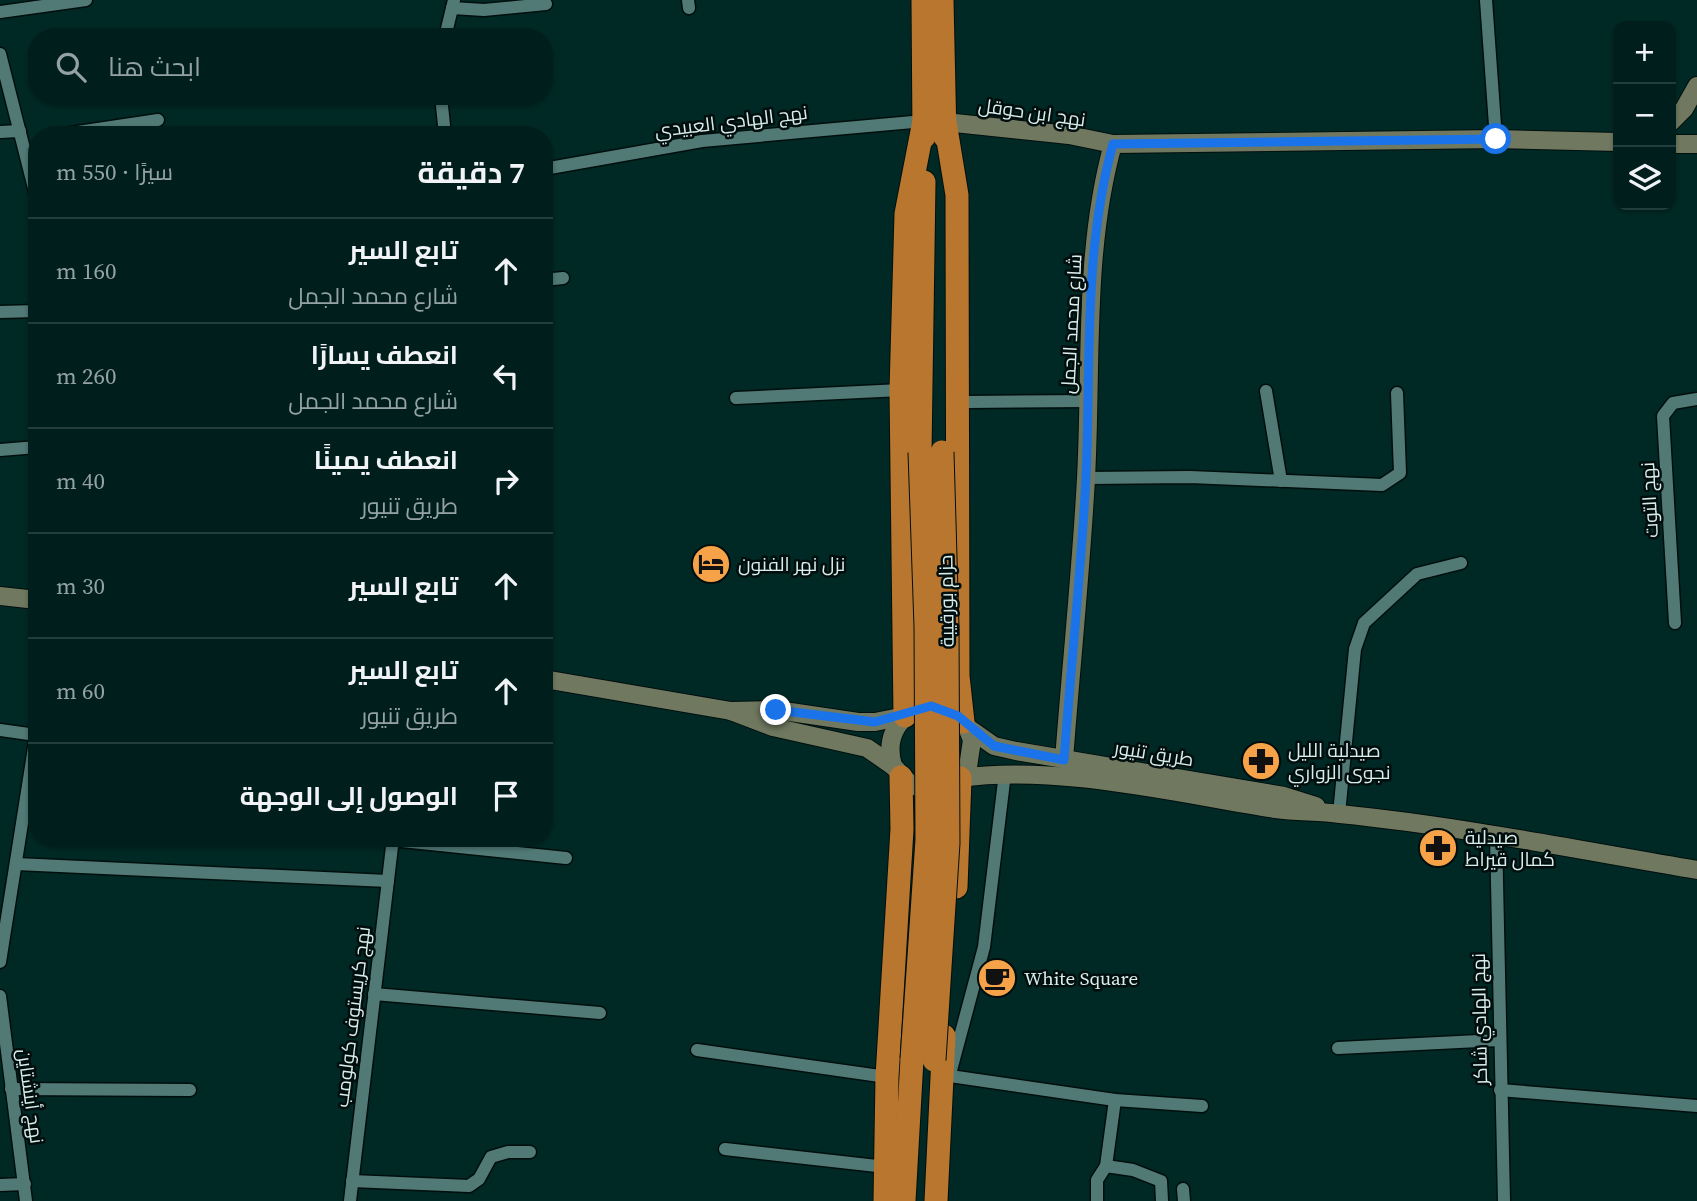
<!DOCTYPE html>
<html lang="ar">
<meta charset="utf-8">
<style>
:root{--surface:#001f1c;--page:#0e2c29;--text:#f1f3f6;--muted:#95a2a3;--line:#223d3b}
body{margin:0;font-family:"Source Serif 4",Cairo,serif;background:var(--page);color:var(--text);direction:rtl}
.controls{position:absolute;right:21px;top:21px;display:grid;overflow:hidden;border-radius:14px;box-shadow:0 2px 5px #0004}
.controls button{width:63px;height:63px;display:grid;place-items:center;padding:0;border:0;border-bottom:2px solid var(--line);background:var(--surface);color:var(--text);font:35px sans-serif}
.stop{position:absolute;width:21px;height:21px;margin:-16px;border:5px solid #1a73e8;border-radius:50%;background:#fff}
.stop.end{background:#1a73e8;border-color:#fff;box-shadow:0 2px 7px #0008}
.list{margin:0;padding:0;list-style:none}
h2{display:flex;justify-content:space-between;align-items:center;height:91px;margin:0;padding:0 28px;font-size:30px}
h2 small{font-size:23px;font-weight:400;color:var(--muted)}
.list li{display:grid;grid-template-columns:46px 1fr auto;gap:21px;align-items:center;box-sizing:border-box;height:105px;padding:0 28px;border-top:2px solid var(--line)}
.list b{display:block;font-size:26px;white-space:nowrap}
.list p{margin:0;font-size:23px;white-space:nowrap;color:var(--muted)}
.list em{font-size:23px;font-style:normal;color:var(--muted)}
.icon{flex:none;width:38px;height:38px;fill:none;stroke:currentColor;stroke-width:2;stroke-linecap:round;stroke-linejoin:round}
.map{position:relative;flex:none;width:1697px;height:1201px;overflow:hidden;direction:ltr}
.search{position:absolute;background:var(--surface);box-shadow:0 2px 5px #0004;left:28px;top:28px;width:525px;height:77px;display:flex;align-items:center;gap:18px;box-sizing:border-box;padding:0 24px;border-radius:28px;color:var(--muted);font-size:26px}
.panel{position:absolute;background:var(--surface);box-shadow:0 2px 5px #0004;left:28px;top:126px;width:525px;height:721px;border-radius:28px;direction:rtl}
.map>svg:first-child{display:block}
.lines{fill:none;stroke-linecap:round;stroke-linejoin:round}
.street-casing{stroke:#000f0d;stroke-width:15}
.secondary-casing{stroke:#000f0d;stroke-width:20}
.highway-casing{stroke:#000f0d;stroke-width:25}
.street{stroke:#517a76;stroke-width:12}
.secondary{stroke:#707960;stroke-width:18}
.highway{stroke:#b9762e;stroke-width:23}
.highway-bridge-casing{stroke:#000f0d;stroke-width:25;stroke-linecap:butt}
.highway-bridge{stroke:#b9762e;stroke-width:23}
.route{stroke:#1a73e8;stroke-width:9}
.labels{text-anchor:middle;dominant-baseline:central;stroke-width:5;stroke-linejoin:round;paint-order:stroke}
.street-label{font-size:19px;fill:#d8eeeb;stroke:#010e0d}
.poi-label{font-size:19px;fill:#d8eeeb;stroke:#010e0d;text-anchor:start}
</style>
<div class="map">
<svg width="1697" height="1201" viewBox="0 0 1697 1201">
<rect width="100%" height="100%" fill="#002925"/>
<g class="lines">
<!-- street casing -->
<g class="street-casing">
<g id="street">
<polyline points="688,0 689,8"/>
<polyline points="1486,0 1496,139"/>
<polyline points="452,8 484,10 546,4"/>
<polyline points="0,12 86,0"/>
<polyline points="445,37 454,0"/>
<polyline points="0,54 37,200"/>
<polyline points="441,96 445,135"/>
<polyline points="0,132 20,131"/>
<polyline points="58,135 158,120"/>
<polyline points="544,169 702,141 924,121"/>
<polyline points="544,280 563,278"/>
<polyline points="0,312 37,311"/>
<polyline points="1266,391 1281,481"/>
<polyline points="736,398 901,390"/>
<polyline points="967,402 1088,401"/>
<polyline points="0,450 37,447"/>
<polyline points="1086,478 1190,477 1382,485 1400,473 1397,393"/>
<polyline points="1675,623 1663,416 1673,403 1697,399"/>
<polyline points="0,730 36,735"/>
<polyline points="1339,814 1355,649 1364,623 1417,574 1461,563"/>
<polyline points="1496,836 1504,1201"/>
<polyline points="392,840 566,858"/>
<polyline points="16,864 388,881"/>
<polyline points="0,962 36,735 37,660"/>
<polyline points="374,994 600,1013"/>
<polyline points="0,996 26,1201"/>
<polyline points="1338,1048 1499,1040"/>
<polyline points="697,1050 887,1077"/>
<polyline points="950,1074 984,947 1005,773"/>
<polyline points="950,1076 1115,1100 1202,1106"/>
<polyline points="11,1089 190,1090"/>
<polyline points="1500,1090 1697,1106"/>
<polyline points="725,1149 886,1167"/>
<polyline points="1106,1166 1115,1100"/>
<polyline points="352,1181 469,1186 479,1179 491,1157 508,1152 530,1152"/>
<polyline points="0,1185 25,1184"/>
<polyline points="1183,1189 1184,1201"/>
<polyline points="350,1201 393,838"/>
<polyline points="1097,1201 1097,1180 1106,1166 1133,1170 1161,1181 1162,1201"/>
</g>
</g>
<!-- secondary casing -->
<g class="secondary-casing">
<g id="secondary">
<polyline points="945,122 1069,135 1113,144"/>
<polyline points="1671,122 1684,109 1697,86"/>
<polyline points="1671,144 1697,144"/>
<polyline points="0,596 37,600"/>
<polyline points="544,679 731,711 777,710 858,722 875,722 905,716"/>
<polyline points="731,711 773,727 867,748 893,766 911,785 924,789 950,785 968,767 972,740 967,727 955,714"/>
<polyline points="967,727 994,746 1016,751 1284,796 1316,806"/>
<path d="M1064,760C1071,666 1081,572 1086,478C1092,367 1083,252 1113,144L1496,139L1618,142"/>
<path d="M893,766C886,742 893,723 915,710"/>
<path d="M960,778C1057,764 1179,794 1276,809C1298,812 1319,811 1340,814C1459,826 1579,850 1697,870"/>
</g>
</g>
<!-- highway casing -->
<g class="highway-casing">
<g id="highway">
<polyline points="923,0 924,137"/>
<polyline points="942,0 945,137"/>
<polyline points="945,122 957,195 958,676 963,722"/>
<polyline points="920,452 924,182"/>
<polyline points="905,716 901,390 906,214 924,121"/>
<polyline points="956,887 960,778"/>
<polyline points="885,1201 887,1077 902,829 901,777"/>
<polyline points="904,1201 912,1059"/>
<polyline points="936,1201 944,1036"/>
</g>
</g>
<!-- street -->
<use href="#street" class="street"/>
<!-- secondary -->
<use href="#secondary" class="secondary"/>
<!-- highway -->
<use href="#highway" class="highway"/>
<!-- highway-bridge casing -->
<g class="highway-bridge-casing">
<g id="highway-bridge">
<polyline points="912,1059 927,840 926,627 920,452"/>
<polyline points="934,1060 948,843 947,627 942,452"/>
</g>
</g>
<!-- highway-bridge -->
<use href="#highway-bridge" class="highway-bridge"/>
</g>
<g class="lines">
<!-- route -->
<path class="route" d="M776,710L875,722L931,706L958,716L994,746L1064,760C1071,666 1081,572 1086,478C1091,367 1083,252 1113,144L1496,139"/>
</g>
<!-- icons -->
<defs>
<g id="hotel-disc" transform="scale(2.0125)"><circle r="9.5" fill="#f6a248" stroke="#010e0d"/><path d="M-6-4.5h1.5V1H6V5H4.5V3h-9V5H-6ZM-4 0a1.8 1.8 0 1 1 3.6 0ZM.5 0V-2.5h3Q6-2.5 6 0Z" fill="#111"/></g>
<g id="pharmacy-disc" transform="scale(2.0125)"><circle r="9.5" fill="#f6a248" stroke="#010e0d"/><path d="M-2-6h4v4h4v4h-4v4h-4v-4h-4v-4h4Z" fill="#111"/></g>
<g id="cafe-disc" transform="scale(2.0125)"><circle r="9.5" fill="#f6a248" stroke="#010e0d"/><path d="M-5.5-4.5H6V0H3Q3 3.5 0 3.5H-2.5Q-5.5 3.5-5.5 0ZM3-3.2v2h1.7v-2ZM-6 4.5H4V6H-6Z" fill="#111"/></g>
</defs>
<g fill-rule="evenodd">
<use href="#hotel-disc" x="711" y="564"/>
<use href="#pharmacy-disc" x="1261" y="761"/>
<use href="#pharmacy-disc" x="1438" y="848"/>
<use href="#cafe-disc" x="997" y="978"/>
</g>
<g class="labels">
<!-- street labels -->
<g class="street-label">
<text transform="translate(1032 112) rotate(8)">نهج ابن حوقل</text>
<text transform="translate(731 121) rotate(-7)">نهج الهادي العبيدي</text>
<text transform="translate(1071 324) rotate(-87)">شارع محمد الجمل</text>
<text transform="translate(1649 500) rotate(-93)">نهج التوت</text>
<text transform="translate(946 601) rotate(-91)">حزام بورقيبة</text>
<text transform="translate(1154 753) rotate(9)">طريق تنيور</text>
<text transform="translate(352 1017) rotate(-83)">نهج كريستوف كولومب</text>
<text transform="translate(1479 1019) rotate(-91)">نهج الهادي شاكر</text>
<text transform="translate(31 1096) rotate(82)">نهج أينشتاين</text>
</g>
<!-- poi labels -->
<g class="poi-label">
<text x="738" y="564">نزل نهر الفنون</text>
<text x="1288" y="750">صيدلية الليل<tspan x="1288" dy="22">نجوى الزواري</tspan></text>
<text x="1465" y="837">صيدلية<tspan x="1465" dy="22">كمال قيراط</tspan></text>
<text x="1024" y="978">White Square</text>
</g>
</g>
</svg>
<div class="controls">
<button>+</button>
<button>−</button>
<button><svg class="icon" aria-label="layers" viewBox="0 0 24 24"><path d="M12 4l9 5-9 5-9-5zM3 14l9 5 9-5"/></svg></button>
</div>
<div class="stop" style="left:1496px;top:139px"></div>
<div class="stop end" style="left:776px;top:710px"></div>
<div class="search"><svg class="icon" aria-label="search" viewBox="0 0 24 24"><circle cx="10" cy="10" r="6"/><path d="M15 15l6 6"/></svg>ابحث هنا</div>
<section class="panel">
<h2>7 دقيقة<small>سيرًا · 550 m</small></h2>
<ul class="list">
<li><svg class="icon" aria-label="ahead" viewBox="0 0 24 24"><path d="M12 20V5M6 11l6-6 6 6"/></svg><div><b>تابع السير</b><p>شارع محمد الجمل</p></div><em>160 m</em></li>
<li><svg class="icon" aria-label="left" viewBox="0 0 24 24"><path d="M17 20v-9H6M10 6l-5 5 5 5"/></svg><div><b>انعطف يسارًا</b><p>شارع محمد الجمل</p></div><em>260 m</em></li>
<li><svg class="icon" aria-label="right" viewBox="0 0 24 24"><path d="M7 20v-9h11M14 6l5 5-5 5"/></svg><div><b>انعطف يمينًا</b><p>طريق تنيور</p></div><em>40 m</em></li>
<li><svg class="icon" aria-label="ahead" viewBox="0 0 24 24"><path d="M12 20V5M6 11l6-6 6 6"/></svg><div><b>تابع السير</b></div><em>30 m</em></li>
<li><svg class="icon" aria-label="ahead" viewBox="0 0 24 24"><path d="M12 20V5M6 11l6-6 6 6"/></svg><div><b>تابع السير</b><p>طريق تنيور</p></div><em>60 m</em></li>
<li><svg class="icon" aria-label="arrive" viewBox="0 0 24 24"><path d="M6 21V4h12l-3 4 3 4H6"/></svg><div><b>الوصول إلى الوجهة</b></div></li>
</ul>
</section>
</div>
